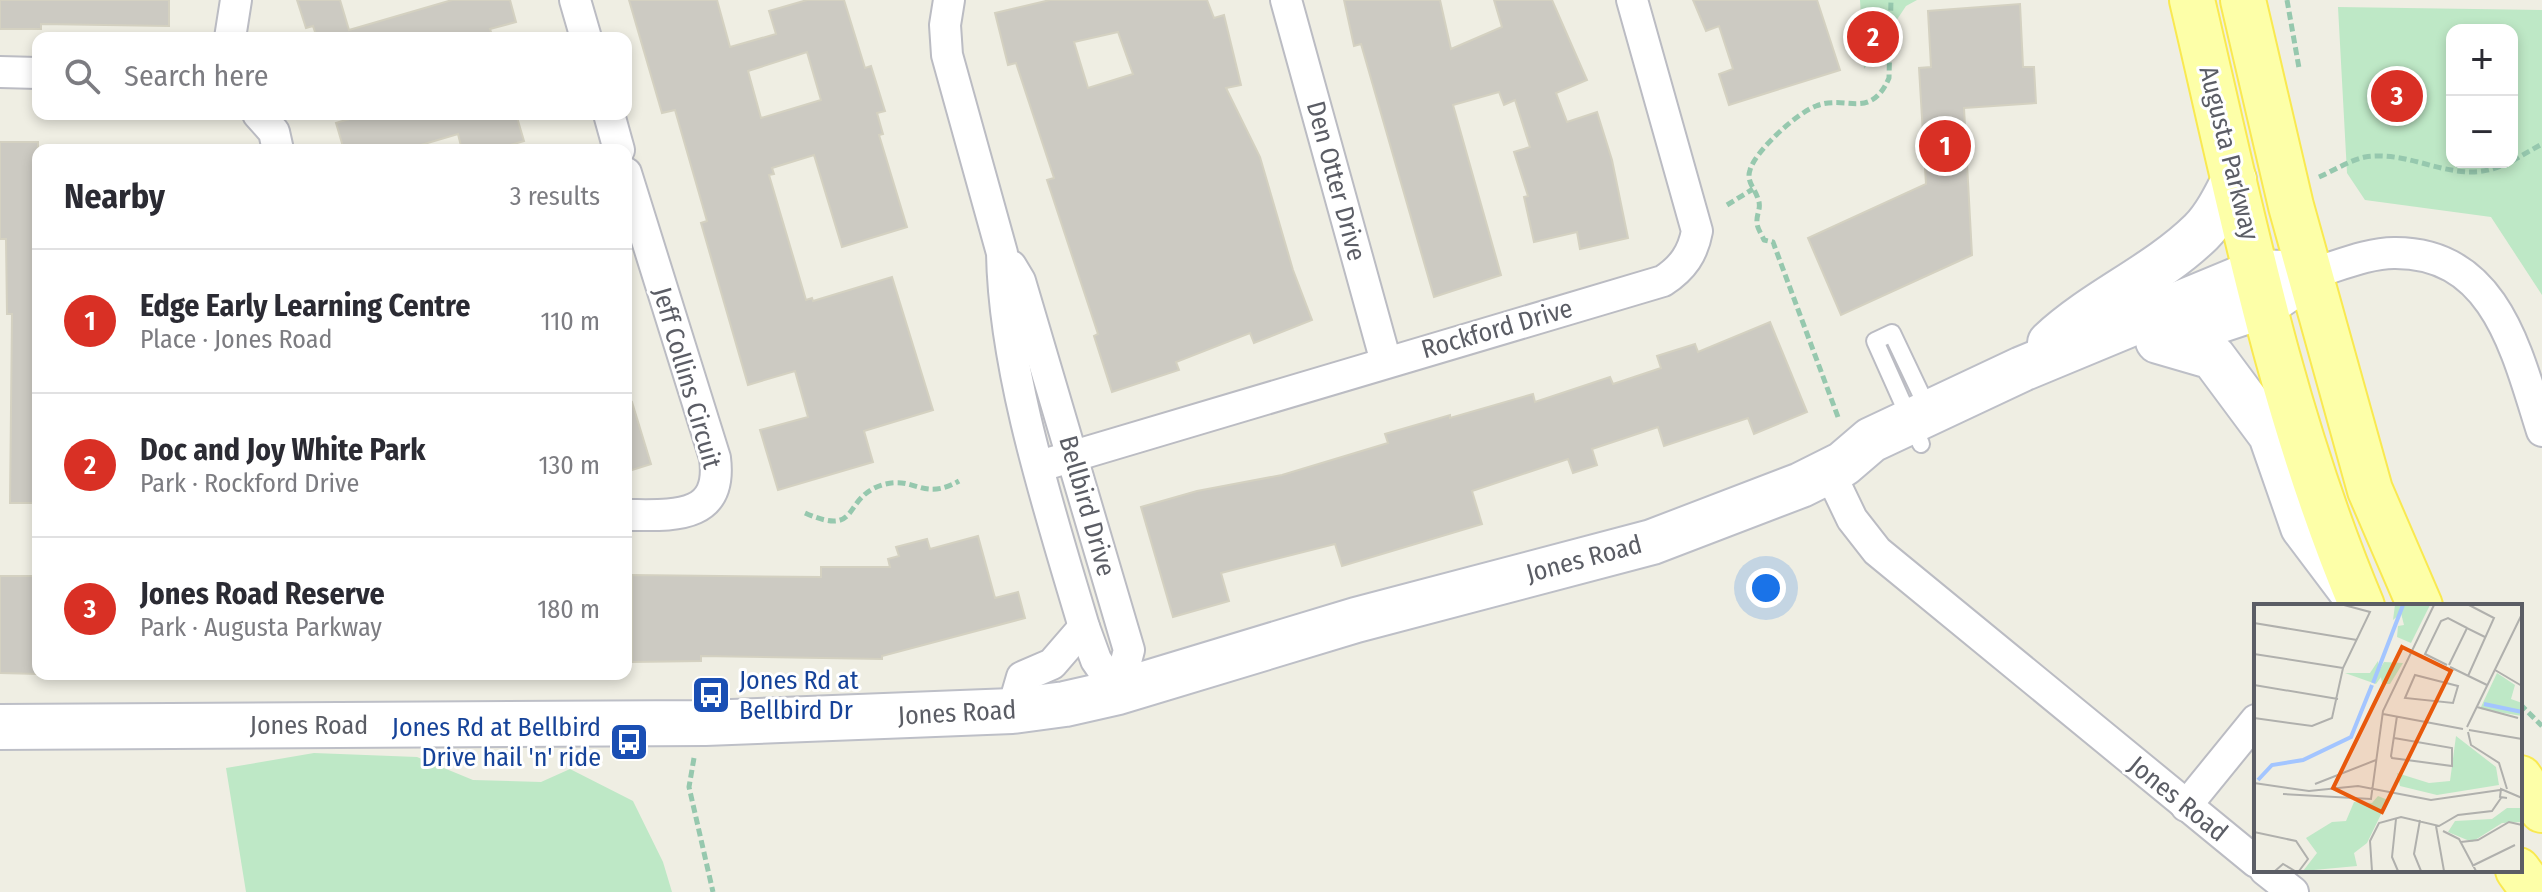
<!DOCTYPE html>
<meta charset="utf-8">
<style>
:root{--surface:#fff;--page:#f2f2f3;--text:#2b2b33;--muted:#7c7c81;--line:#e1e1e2;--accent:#d93025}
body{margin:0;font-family:"Fira Sans Condensed",sans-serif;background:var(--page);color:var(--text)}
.controls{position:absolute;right:24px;top:24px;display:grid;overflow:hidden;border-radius:16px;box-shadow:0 4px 12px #0003}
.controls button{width:72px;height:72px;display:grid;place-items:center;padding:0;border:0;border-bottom:2px solid var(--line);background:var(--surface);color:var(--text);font:40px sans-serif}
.you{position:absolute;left:1766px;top:588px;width:28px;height:28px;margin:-20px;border:6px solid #fff;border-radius:50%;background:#1a73e8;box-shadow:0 0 0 12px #1a73e833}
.badge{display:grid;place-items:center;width:52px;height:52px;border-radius:50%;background:var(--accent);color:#fff;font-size:26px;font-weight:700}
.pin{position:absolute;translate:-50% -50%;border:4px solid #fff;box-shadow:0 2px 8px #0006}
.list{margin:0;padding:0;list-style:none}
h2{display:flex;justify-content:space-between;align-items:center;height:104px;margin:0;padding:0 32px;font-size:34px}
h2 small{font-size:26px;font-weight:400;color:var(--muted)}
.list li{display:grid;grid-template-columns:52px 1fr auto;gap:24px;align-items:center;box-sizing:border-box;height:144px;padding:0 32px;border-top:2px solid var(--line)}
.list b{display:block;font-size:30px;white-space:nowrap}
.list p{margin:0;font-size:26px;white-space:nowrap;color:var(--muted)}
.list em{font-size:26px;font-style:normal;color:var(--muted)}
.icon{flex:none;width:44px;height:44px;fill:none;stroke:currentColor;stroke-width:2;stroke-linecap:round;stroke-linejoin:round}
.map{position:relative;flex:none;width:2542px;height:892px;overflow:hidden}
.search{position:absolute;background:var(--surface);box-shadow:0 4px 12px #0003;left:32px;top:32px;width:600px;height:88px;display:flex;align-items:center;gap:20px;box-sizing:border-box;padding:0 28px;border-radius:16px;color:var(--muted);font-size:30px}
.panel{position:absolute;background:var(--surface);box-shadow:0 4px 12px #0003;left:32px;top:144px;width:600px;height:536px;border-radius:16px}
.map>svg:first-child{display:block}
.green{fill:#bee8c6;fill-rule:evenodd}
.building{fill:#cccac2;stroke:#d4d1c1;stroke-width:2;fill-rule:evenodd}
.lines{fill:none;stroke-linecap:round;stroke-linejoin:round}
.lane-casing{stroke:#bbbcc3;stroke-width:20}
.street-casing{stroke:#bbbcc3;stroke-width:34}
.secondary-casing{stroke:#bdbfc7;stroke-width:48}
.primary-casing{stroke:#f9e951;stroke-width:48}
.path{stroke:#96c8ae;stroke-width:5;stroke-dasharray:8 4;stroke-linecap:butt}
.lane{stroke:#fff;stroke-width:16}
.street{stroke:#fff;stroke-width:30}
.secondary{stroke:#fff;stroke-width:44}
.primary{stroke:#fdffa8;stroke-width:44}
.labels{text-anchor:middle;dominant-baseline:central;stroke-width:6;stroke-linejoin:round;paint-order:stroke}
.street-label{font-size:26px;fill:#5b5d65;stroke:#fff}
.transit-label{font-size:26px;fill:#164399;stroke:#fff;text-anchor:start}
.inset-river{fill:none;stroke:#a3c5ff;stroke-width:4}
.inset-road{fill:none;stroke:#b0b0ad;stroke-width:2}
.view{fill:#e8590c;fill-opacity:0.15;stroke:#e8590c;stroke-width:4}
.inset-edge{fill:none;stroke:#5b5d65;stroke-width:4}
</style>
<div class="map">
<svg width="2542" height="892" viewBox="0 0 2542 892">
<rect width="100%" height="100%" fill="#efeee3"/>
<!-- green -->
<g class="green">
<polygon points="1860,0 1917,0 1906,6 1864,69"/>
<path d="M2338,7L2542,10V295L2491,217L2365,200L2347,173ZM2512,30V162H2452V30Z"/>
<polygon points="314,753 417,757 473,780 541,782 570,769 633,801 663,862 672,892 246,892 226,768"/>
</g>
<!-- building -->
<g class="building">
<polygon points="0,0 169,0 169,26 41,24 41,29 0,29"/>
<polygon points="297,0 340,0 349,30 452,0 510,0 516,22 490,29 493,38 317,38 313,26 306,28"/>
<path d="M629,0H717L730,47L776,34L769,11L807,0H844L865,68L871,66L885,111L877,113L883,134L879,135L907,227L842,247L814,155L772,168L774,174L769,175L806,300L812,298L813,301L892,277L933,410L864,431L873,462L778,490L760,430L808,417L795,371L748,385L701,223L707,221L675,110L662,113ZM807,52L821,100L761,118L748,71Z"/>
<path d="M1050,0H1207L1214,18L1224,15L1241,85L1226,88L1260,157L1293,270L1312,320L1254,343L1250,333L1176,362L1179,370L1112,392L1094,336L1098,334L1047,180L1054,178L1016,63L1008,65L995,13ZM1118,32L1133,74L1088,88L1074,42Z"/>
<polygon points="1344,0 1440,0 1451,49 1502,27 1494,0 1552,0 1587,80 1556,93 1567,122 1597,112 1612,160 1628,238 1580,249 1577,232 1534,242 1524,197 1528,196 1514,152 1530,147 1515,100 1504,105 1499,92 1453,105 1501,275 1434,297 1361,44 1354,46"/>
<polygon points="1693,0 1817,0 1840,70 1729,105 1719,74 1733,69 1719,26 1706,31"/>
<polygon points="2020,4 2023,67 2034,67 2036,103 1964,108 1972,255 1841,315 1808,238 1926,184 1919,68 1931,67 1928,11"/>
<polygon points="366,114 516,114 524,141 494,150 462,150 458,134 404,150 344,150 336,123"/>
<polygon points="0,142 38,142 38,503 10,503 12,314 7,314 6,239 0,239"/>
<polygon points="1770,322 1807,412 1754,434 1748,418 1664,446 1658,427 1592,449 1597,465 1573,473 1568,459 1472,491 1482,524 1342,566 1335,544 1221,573 1229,601 1173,617 1141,507 1197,491 1282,475 1388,443 1385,434 1450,415 1450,418 1533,394 1535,402 1610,377 1613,384 1661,368 1657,356 1695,344 1698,352"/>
<polygon points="632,402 651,464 626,472 626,403"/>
<polygon points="978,536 995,598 1018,592 1025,618 882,656 882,659 701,656 701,661 632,662 632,575 821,577 821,567 890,567 888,559 899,556 896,547 927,539 930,549"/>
<polygon points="0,576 38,576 38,674 0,673"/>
</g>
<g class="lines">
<!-- lane casing -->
<g class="lane-casing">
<polyline id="lane" points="1921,444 1875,341 1892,333 1929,411"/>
</g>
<!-- street casing -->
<g class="street-casing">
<g id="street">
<polyline points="575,0 586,38"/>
<path d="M949,0L945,25L947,55L1002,253C1004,372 1050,512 1084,627L1096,660L1118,692"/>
<polyline points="1286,0 1386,362"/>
<polyline points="230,38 236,0"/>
<polyline points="0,72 38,73"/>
<polyline points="258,114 274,132 278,150"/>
<polyline points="609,114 619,150"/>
<path d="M626,173L715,458C723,521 671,515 626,515"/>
<polyline points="1011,266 1020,281 1129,650 1118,692"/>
<path d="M2310,274C2336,267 2367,253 2394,253C2496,252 2517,353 2542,431"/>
<path d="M1040,466L1663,281C1683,268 1693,253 1697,231L1632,0"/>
<polyline points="1829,471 1852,519 1877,551 2256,862"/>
<polyline points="1012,711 1022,677 1052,664 1084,627"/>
<polyline points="2186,806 2256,720"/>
<polyline points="2265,870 2293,892"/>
</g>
</g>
<!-- secondary casing -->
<g class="secondary-casing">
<g id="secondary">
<polyline points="2167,338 2263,306 2295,284"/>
<polyline points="2158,341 2213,357 2271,435 2303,527 2349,588"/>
<path d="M2050,343C2096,300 2156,276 2201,232C2215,218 2225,198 2234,180"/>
<polyline points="0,727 705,723 1012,711 1065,704 1118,692 1356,620 1652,542 1801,485 1843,464 1871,440 2022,369 2256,272 2310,274"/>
</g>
</g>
<!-- primary casing -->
<g class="primary-casing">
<g id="primary">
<path d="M2192,0C2240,204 2280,412 2362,606"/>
<polyline points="2243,0 2291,206 2370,490 2420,606"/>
<polyline points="2520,778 2542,810"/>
<polyline points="2518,870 2534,892"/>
</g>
</g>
<!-- path -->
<g class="path">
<polyline points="2287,0 2299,68"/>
<polyline points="2512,161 2542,144"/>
<path d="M2319,177C2333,171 2350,160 2365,157C2416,149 2459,190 2509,162"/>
<polyline points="1727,205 1753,189"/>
<path d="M1838,417L1773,242L1764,240C1762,235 1757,228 1757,223C1756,214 1762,208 1758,199C1755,188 1746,182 1750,170C1755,151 1797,113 1816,106C1846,94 1870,121 1889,78L1891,0"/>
<path d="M805,513C862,538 841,498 882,485C915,475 922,502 959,481"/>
<polyline points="2520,704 2542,726"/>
<polyline points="694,758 689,787 713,892"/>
</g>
<!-- lane -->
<use href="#lane" class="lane"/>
<!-- street -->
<use href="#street" class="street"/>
<!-- secondary -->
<use href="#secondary" class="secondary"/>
<!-- primary -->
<use href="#primary" class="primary"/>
</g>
<!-- icons -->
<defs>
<g id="bus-square" transform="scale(2)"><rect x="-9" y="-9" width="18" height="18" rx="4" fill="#1a4fb4" stroke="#fff"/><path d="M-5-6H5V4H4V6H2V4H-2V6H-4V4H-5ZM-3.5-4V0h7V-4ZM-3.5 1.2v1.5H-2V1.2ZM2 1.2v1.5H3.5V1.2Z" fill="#fff"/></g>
</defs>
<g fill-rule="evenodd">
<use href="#bus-square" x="711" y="695"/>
<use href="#bus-square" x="629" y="742"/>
</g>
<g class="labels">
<!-- street labels -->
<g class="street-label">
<text transform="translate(2229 153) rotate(76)">Augusta Parkway</text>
<text transform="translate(1336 181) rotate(75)">Den Otter Drive</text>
<text transform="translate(1497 329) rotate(-16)">Rockford Drive</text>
<text transform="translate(687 378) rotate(74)">Jeff Collins Circuit</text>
<text transform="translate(1087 506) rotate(74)">Bellbird Drive</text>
<text transform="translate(1584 559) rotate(-15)">Jones Road</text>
<text transform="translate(957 713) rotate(-3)">Jones Road</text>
<text x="309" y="725">Jones Road</text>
<text transform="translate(2178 799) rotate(39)">Jones Road</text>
</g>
<!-- transit labels -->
<g class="transit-label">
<text x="739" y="680">Jones Rd at<tspan x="739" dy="30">Bellbird Dr</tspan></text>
<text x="601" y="727" text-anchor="end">Jones Rd at Bellbird<tspan x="601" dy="30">Drive hail 'n' ride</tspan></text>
</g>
</g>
<!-- overview -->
<g transform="translate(2254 604)">
<rect width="268" height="268" fill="#efeee3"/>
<path d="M141,1H176L157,39L143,33L144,22L150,21L147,9L139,16ZM124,57L125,67L130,58L149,59L136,80H128L127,73L122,80L91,69H116ZM243,69L261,81L257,95L268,99V112L226,105ZM202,132L242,163L245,181L183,191L146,182L143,169L175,179L196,177ZM124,192L134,196L113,239L100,249L103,262L49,267L63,249L52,234L78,218L92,217L100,198L118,199ZM253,204H268V218L248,219L218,238L194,228L201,217L238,215Z" fill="#bee8c6"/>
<path class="inset-river" d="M119,79L149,1M230,100L268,108M4,176L18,161L49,156L97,133L118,81"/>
<path class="inset-road" d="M0,19L103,36M0,50L89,64M193,61L171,50L187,17L194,14L213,24M195,61L213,24L231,33M196,63L233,81M241,66L268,82M161,71L204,82L199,99L151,94ZM214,72L240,14L215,1M0,81L84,95M223,103L264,114M129,110L209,125M0,114L58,122L78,114L89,64L116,8L90,1M213,123L267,12M215,126L268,135M214,128L217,141L245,159L253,185M140,134L198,144V162L138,154L137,152L143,112M0,179L55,187L104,182L177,196L246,186M61,180L122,156M29,190L117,195L129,107L180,1M253,194L246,193L247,185L268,194M142,215L138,253L144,267M166,216L160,250L167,267M182,222L190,267M189,227L205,235L222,267M0,228L42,237L54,255L45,267M207,238L224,236L255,218L268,221M218,262L261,241M21,267L29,260L41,267M118,267L116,237L125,219L147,213L185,222L204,211L238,207L247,194"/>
<path class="view" d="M148,43L197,67L128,208L79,184Z"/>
<rect width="268" height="268" class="inset-edge"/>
</g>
</svg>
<div class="controls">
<button>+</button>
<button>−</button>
</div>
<div class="you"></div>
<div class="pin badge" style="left:1945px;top:146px">1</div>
<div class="pin badge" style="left:1873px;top:37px">2</div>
<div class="pin badge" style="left:2397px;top:96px">3</div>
<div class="search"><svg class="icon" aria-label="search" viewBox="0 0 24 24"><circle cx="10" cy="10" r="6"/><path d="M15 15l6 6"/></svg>Search here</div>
<section class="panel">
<h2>Nearby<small>3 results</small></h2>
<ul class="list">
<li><span class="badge">1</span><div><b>Edge Early Learning Centre</b><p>Place · Jones Road</p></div><em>110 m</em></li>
<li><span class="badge">2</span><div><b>Doc and Joy White Park</b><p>Park · Rockford Drive</p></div><em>130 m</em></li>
<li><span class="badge">3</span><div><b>Jones Road Reserve</b><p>Park · Augusta Parkway</p></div><em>180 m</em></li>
</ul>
</section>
</div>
